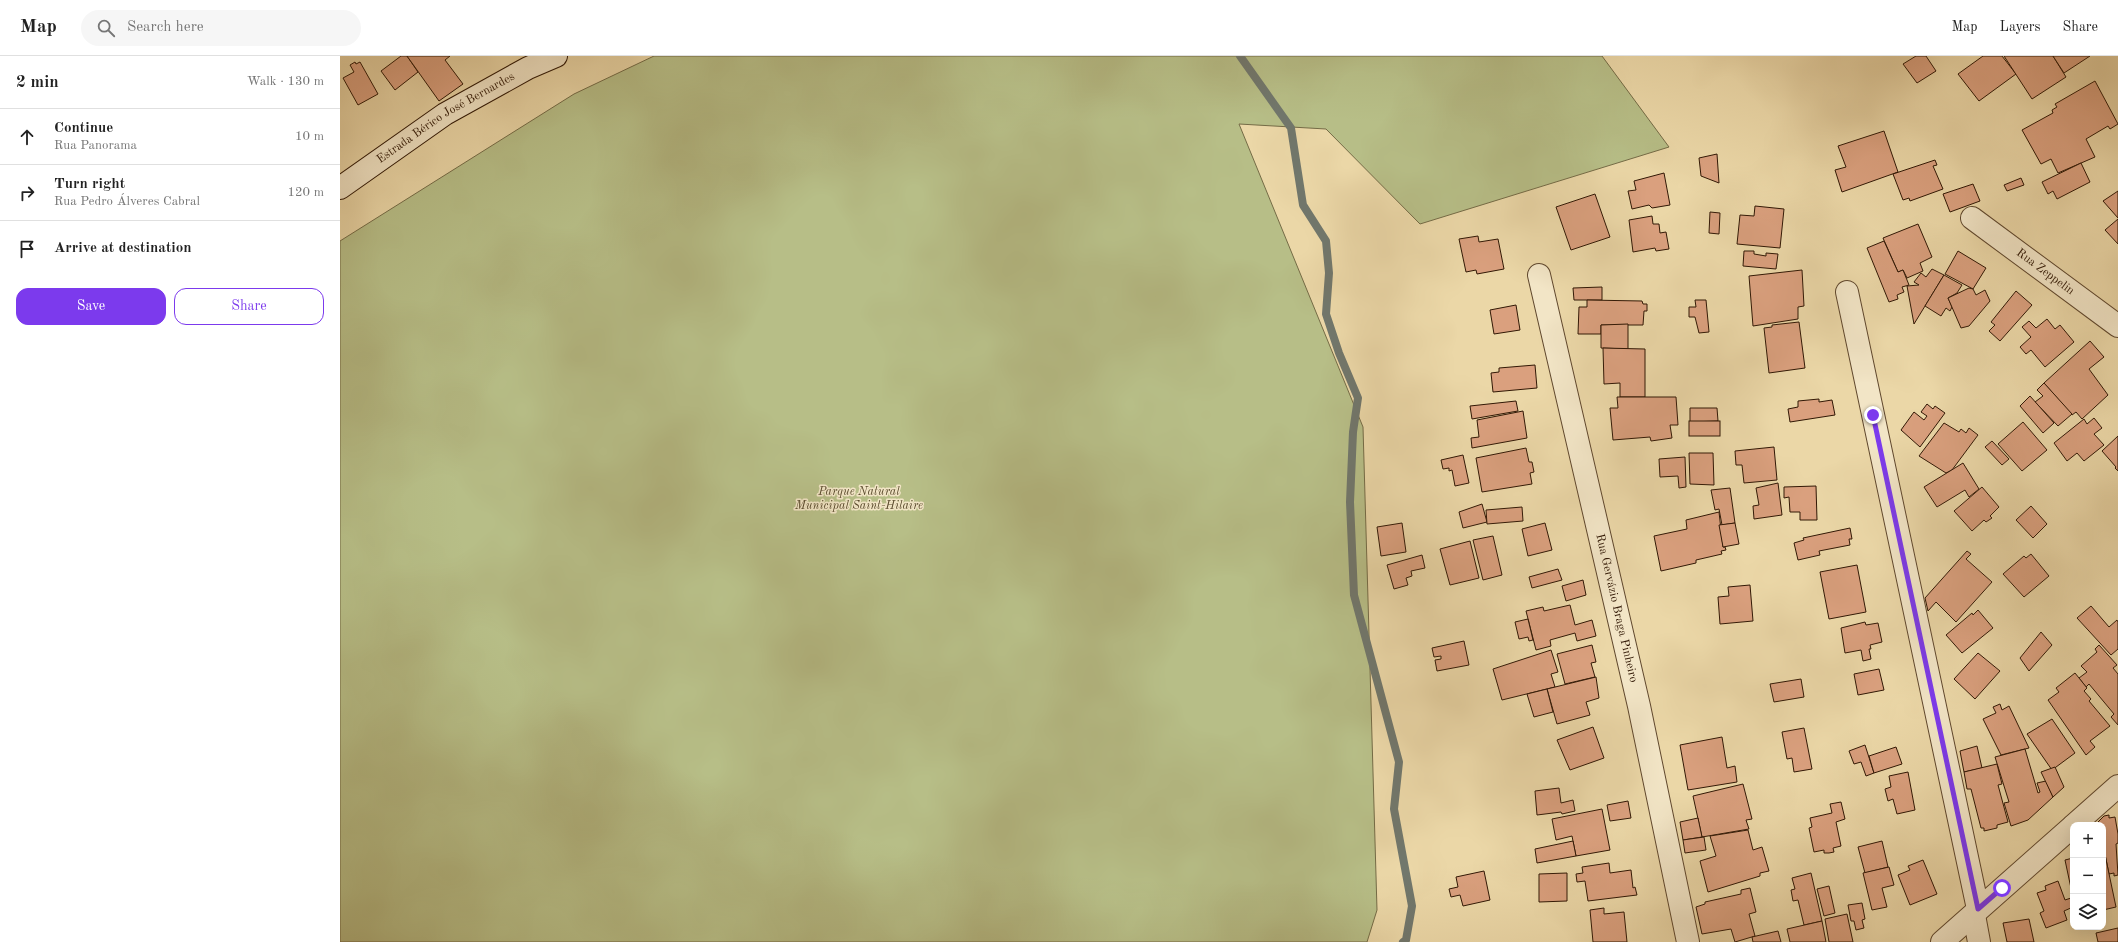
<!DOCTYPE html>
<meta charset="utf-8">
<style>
:root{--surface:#fff;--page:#f6f6f6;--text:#222;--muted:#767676;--line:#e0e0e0;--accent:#7c3aed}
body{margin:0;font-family:"Old Standard TT",serif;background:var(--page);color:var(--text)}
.controls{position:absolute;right:12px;bottom:12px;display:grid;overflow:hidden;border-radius:8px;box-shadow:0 4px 16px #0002}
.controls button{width:36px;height:36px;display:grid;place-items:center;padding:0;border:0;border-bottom:1px solid var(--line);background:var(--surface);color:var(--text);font:20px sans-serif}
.stop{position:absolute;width:12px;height:12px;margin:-9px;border:3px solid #7c3aed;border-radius:50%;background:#fff}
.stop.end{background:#7c3aed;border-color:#fff;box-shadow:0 1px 4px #0008}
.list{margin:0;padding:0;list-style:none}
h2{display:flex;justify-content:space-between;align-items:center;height:52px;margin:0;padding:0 16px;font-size:17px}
h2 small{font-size:13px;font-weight:400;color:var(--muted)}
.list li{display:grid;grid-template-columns:26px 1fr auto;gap:12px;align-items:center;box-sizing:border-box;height:56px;padding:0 16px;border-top:1px solid var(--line)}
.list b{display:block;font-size:15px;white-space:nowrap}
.list p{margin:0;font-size:13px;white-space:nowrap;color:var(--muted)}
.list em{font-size:13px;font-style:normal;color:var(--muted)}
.actions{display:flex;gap:8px;padding:12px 16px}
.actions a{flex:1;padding:9px 0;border:1px solid var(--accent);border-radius:12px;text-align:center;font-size:14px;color:var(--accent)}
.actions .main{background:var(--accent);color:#fff}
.icon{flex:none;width:22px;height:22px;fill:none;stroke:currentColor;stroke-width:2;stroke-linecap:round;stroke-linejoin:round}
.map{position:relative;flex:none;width:1778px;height:886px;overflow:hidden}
header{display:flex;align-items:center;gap:24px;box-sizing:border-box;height:56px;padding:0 20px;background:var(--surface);border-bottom:1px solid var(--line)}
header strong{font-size:19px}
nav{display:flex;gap:22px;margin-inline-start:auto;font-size:14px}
.search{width:280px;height:36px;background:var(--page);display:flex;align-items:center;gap:10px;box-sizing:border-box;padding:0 14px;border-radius:22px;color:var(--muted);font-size:15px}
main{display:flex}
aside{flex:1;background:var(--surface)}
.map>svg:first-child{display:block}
.green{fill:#b7be87;stroke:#746b46}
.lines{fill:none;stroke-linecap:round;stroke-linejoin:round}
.stream{stroke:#71776c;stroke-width:8}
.building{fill:#daa07e;stroke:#311805}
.minor-casing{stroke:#60482e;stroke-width:24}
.tertiary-casing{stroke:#60482e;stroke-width:24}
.secondary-casing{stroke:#311805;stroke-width:24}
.minor{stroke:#f2e5c6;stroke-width:22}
.tertiary{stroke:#f2e5c6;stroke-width:22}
.secondary{stroke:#f2e5c6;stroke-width:22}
.route{stroke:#7c3aed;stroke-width:5}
.labels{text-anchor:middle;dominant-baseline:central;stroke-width:3;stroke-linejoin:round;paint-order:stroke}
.street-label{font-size:12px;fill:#311805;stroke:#f2e5c6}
.park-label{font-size:12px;font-style:italic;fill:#594a2c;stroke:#f2e5c6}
</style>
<header>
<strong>Map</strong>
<div class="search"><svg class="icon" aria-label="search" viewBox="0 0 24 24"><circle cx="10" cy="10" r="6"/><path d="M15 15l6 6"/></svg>Search here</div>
<nav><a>Map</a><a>Layers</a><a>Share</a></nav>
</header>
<main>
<aside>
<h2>2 min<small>Walk · 130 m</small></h2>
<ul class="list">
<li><svg class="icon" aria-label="ahead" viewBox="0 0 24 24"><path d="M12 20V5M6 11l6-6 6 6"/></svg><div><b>Continue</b><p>Rua Panorama</p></div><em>10 m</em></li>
<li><svg class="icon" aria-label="right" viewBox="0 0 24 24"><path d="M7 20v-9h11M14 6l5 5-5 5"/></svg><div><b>Turn right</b><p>Rua Pedro Álveres Cabral</p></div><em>120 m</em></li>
<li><svg class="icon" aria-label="arrive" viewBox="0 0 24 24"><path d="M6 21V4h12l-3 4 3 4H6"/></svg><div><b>Arrive at destination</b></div></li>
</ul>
<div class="actions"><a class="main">Save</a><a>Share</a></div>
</aside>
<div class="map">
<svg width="1778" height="886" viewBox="0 0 1778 886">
<rect width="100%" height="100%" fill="#ebd7a7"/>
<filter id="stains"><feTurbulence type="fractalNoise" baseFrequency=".005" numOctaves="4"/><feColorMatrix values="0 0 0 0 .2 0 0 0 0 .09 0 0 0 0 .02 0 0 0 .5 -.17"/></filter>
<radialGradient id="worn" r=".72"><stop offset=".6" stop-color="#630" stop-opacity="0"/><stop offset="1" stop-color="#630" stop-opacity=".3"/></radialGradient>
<!-- green -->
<polygon class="green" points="314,0 1262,0 1329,91 1080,168 986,73 899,68 1023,371 1037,854 1027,886 0,886 0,185 234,38"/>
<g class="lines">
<!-- stream -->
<polyline class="stream" points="900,0 951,72 963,149 986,185 989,217 986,258 999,297 1018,342 1013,376 1010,446 1014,539 1059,706 1054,753 1072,850 1066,884 1063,886"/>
</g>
<!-- building -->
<g class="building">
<polygon points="61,0 67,0 78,16 55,34 41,15"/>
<polygon points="67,0 110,0 105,4 123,28 99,45"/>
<polygon points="1576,0 1586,0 1596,15 1577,27 1563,8"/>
<polygon points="1643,0 1662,0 1676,18 1639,45 1618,18"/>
<polygon points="1664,0 1713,0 1726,21 1692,43"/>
<polygon points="1713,0 1750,0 1724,17"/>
<polygon points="15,6 16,8 20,6 38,38 18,49 3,22 14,16 10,9"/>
<polygon points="1755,25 1778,68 1770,73 1768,70 1746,83 1755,101 1718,117 1711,103 1701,108 1682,74 1713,57 1712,54 1717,51 1715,48"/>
<polygon points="1544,75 1558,116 1502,136 1495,114 1506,111 1498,90"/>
<polygon points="1377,98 1379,127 1361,120 1359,102"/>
<polygon points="1595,104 1597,109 1593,110 1603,133 1570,145 1569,142 1563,144 1553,118"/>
<polygon points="1741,107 1750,126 1717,143 1713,135 1708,138 1702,126"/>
<polygon points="1324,117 1330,149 1312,152 1309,149 1292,153 1288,135 1296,134 1294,125"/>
<polygon points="1681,122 1684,129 1667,135 1664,129"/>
<polygon points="1633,128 1640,145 1610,156 1603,138"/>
<polygon points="1778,135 1778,162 1763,145"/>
<polygon points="1255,138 1270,181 1231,194 1216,151"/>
<polygon points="1415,150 1444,153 1440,192 1397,188 1400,159 1414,160"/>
<polygon points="1370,156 1380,157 1379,178 1369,177"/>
<polygon points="1312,160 1313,168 1319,168 1320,177 1326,176 1329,193 1316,195 1315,192 1293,196 1289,164"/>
<polygon points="1778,163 1778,188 1765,174"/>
<polygon points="1578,168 1592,201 1580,207 1583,215 1567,222 1563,214 1558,216 1543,182"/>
<polygon points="1138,180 1139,186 1158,183 1164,213 1137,218 1136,214 1126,216 1119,183"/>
<polygon points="1544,185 1558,216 1563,214 1569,229 1562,231 1564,236 1557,239 1558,243 1549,246 1527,192"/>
<polygon points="1404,195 1414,195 1414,198 1426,200 1426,197 1438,198 1436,213 1403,210"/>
<polygon points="1618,195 1646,212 1633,233 1605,218"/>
<polygon points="1592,213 1604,219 1574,268 1567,230 1579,229 1574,226 1581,217 1586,221"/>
<polygon points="1462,214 1464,250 1458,251 1458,263 1413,270 1409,220"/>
<polygon points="1604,219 1622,229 1617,237 1608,242 1612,251 1610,255 1606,252 1601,260 1585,250"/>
<polygon points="1262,231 1262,244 1234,244 1233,232"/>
<polygon points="1629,232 1633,233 1636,239 1645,234 1650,245 1629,270 1621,272 1608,242"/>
<polygon points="1676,235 1692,249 1660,285 1649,275 1655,269 1651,266"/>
<polygon points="1247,244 1302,245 1303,248 1307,248 1307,255 1304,255 1303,269 1261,269 1261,278 1238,278 1239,251 1247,251"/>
<polygon points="1355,244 1366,244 1369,276 1359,277 1355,261 1349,261 1349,251 1356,251"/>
<polygon points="1176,249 1180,274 1154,278 1150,254"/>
<polygon points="1707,263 1715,273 1720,269 1734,286 1705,311 1691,294 1686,298 1680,291 1691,281 1682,271 1689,265 1696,272"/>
<polygon points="1459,266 1465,312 1429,317 1424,272 1432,271 1432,269"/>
<polygon points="1288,268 1288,293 1261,292 1261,269"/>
<polygon points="1750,285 1764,301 1749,313 1768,339 1742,363 1736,356 1732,359 1704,327"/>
<polygon points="1263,292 1305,293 1305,341 1280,341 1280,327 1264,328"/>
<polygon points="1195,309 1197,332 1153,336 1151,317 1159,316 1159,312"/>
<polygon points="1704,327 1732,358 1718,370 1695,346 1703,340 1697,334"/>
<polygon points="1690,340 1714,367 1703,377 1680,350"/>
<polygon points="1277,341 1336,341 1338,369 1330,369 1332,382 1311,385 1310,381 1273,384 1270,352 1278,352"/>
<polygon points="1479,343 1479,346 1492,344 1495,359 1450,366 1448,353 1458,351 1458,345"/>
<polygon points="1176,345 1178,355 1132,363 1130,350"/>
<polygon points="1587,348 1593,353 1595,350 1605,357 1580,391 1561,374 1574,356 1584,364 1587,360 1581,356"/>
<polygon points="1350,352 1377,352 1378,365 1350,366"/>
<polygon points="1183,355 1187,382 1132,392 1131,382 1139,381 1137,364"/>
<polygon points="1754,362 1762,372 1754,378 1764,389 1744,405 1737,397 1727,405 1714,387 1744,363 1747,368"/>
<rect x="1349" y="365" width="31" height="15"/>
<polygon points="1683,366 1707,394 1682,415 1658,388"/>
<polygon points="1604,367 1619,376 1621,373 1626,377 1629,372 1638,379 1612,414 1606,417 1579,400"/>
<polygon points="1778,380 1778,415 1775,412 1776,411 1762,395"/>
<polygon points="1652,385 1669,403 1662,409 1645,391"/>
<polygon points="1434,391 1437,424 1404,427 1402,409 1396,409 1395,395"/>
<polygon points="1186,392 1189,406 1192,406 1194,416 1190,417 1192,428 1142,436 1136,402"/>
<polygon points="1349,397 1373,397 1374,429 1350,428"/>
<polygon points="1123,399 1129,427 1115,430 1112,414 1109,415 1109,412 1103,413 1101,404"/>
<polygon points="1345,401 1346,431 1339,432 1338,420 1320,421 1319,403"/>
<polygon points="1623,407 1639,433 1629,441 1625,434 1597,451 1584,431"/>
<polygon points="1438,427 1442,459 1414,463 1413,450 1419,449 1416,432"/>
<polygon points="1476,430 1477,464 1460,464 1460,456 1450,456 1449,441 1444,442 1444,431"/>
<polygon points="1642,431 1659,451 1650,460 1652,462 1646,466 1644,464 1632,475 1614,455"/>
<polygon points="1390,432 1395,467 1382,469 1379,453 1375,454 1371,434"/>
<polygon points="1142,448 1147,466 1123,472 1119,456"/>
<polygon points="1691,450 1707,468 1693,482 1676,464"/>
<polygon points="1182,451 1183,465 1147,468 1146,454"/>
<polygon points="1379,456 1383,491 1385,491 1386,494 1381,495 1382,498 1356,504 1356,507 1321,515 1314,480 1347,473 1346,464"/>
<polygon points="1062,467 1066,496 1041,500 1037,471"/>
<polygon points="1205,467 1212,494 1188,500 1182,473"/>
<polygon points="1395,467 1399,488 1383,491 1379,469"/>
<polygon points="1510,472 1512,483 1509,483 1510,489 1479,495 1480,499 1458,504 1454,487 1464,484 1463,482"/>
<polygon points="1153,480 1162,519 1143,524 1133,484"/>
<polygon points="1130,485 1139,522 1110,529 1100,493"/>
<polygon points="1627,495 1631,498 1626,503 1652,526 1616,566 1596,546 1588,555 1585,542"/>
<polygon points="1691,498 1709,520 1684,541 1663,518 1684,500 1686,502"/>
<polygon points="1082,499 1085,512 1071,515 1072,520 1066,522 1068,529 1054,533 1047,509"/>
<polygon points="1517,509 1526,556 1489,563 1480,516"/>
<polygon points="1218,513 1222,524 1192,532 1189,521"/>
<polygon points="1243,524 1246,539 1226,545 1222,530"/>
<polygon points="1410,529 1413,565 1380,568 1378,541 1389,540 1388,531"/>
<polygon points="1230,549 1235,569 1252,564 1256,580 1237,585 1235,577 1210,584 1211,590 1196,594 1186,555 1203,551 1204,555"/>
<polygon points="1751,550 1769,571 1777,564 1778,566 1778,593 1771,599 1737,562"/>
<polygon points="1638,554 1653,572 1622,597 1606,579 1632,557 1633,559"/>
<polygon points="1188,563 1193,584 1189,585 1188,581 1179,583 1175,566"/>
<polygon points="1525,566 1526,569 1538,567 1542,586 1530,589 1531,593 1529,593 1531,603 1523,605 1521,594 1505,597 1501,572"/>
<polygon points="1701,576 1712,589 1689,615 1680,602"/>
<polygon points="1124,585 1129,609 1097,615 1095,604 1101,603 1101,600 1094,601 1092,592"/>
<polygon points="1252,589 1256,606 1251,607 1255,621 1225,628 1217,598"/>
<polygon points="1759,589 1777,609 1773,612 1778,618 1778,669 1771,661 1774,658 1749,628 1746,631 1739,622 1747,616 1741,610 1757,596 1755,593"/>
<polygon points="1211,594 1218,616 1211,618 1215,631 1162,644 1153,613"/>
<polygon points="1638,597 1660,615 1635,643 1614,623"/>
<polygon points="1539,613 1544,634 1518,639 1514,618"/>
<polygon points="1735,617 1747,632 1744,635 1751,643 1749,645 1770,670 1750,685 1755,691 1746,699 1708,644 1719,636 1716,632"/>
<polygon points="1256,621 1259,642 1246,646 1250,659 1217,668 1207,633"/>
<polygon points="1461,623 1464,641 1434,646 1430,628"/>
<polygon points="1207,633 1213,656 1194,661 1187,638"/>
<polygon points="1660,648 1662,654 1669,650 1689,692 1661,699 1643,663 1656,657 1653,651"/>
<polygon points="1712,663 1735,697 1712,714 1687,678"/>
<polygon points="1253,671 1264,702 1230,714 1217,684"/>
<polygon points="1464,672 1472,713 1454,716 1452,702 1447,703 1442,676"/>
<polygon points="1382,681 1387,712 1395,710 1397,726 1348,734 1340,689"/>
<polygon points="1525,689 1534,717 1526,720 1521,706 1514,708 1509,695"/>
<polygon points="1637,690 1642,712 1624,716 1620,695"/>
<polygon points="1556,691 1562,708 1534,717 1529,700"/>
<polygon points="1685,693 1698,737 1700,736 1697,727 1706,725 1713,741 1688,764 1671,770 1664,747 1669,746 1655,701"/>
<polygon points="1657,708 1662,728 1658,729 1668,766 1657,769 1657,772 1644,775 1644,772 1641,772 1631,733 1627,733 1624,716"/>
<polygon points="1715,711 1724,731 1713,741 1701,716"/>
<polygon points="1568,716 1575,754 1557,758 1553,743 1548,745 1545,733 1551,731 1549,720"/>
<polygon points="1403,728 1412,763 1406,764 1409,773 1362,781 1353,740"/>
<polygon points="1219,732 1221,747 1233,744 1235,755 1222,758 1221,756 1197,759 1195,735"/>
<polygon points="1288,745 1291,762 1270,765 1267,749"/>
<polygon points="1501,746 1505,763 1496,766 1501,790 1493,792 1494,796 1489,797 1484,797 1484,794 1474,796 1469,772 1472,771 1470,762 1492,757 1490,748"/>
<polygon points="1262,753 1270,794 1236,800 1232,780 1216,784 1212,763"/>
<polygon points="1769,759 1769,762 1775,761 1778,778 1778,787 1776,788 1778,819 1774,820 1774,817 1769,818 1763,788 1763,769 1759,769 1758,766 1764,760"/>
<polygon points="1358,762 1362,781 1343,784 1340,766"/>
<polygon points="1408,774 1413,794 1422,791 1429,815 1420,817 1420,820 1368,836 1360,805 1376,800 1370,780"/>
<polygon points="1364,781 1366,794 1345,797 1343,784"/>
<polygon points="1233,785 1236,800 1197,807 1195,793"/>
<polygon points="1542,785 1548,811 1525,817 1518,791"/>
<polygon points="1764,794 1776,851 1763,854 1763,795"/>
<polygon points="1733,802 1733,836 1732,837 1725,804"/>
<polygon points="1583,804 1597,838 1570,849 1558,819 1570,814 1568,810"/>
<polygon points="1269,807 1270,817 1291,814 1293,832 1295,831 1297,839 1248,845 1245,825 1237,826 1236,818 1243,817 1242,811"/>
<polygon points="1549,811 1554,829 1542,832 1547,851 1532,854 1523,817"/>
<polygon points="1144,815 1150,844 1123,850 1120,839 1111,841 1109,833 1118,831 1116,821"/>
<polygon points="1227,817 1227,845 1199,846 1199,818"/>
<polygon points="1471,817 1482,865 1464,869 1458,844 1453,845 1451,834 1455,833 1452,822"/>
<polygon points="1718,825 1725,844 1731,842 1733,851 1724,855 1727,864 1706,872 1700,857 1704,855 1697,837 1706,834 1705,830"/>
<polygon points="1489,830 1495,857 1484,860 1477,833"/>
<polygon points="1410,832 1416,856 1409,858 1415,880 1395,886 1391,873 1362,878 1356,851 1365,848 1365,846 1401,838 1401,834"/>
<polygon points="1522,847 1525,863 1522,864 1524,872 1516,874 1514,865 1511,865 1508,849"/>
<polygon points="1264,852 1264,858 1284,856 1287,886 1253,886 1250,854"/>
<polygon points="1507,858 1513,886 1489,886 1485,863"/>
<polygon points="1689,863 1694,886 1667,886 1663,867"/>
<polygon points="1482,865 1486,886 1450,886 1447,873"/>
<polygon points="1778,872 1778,886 1758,886 1756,877"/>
<polygon points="1438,875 1441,886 1413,886 1412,881"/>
</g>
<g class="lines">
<!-- minor casing -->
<g class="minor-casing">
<g id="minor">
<path id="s1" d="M1632,162L1778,270"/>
<path id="s2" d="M1199,219L1299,650L1348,886"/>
<polyline points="1507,236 1638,853"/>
<polyline points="1634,859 1639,886"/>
</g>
</g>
<!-- tertiary casing -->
<g class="tertiary-casing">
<g id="tertiary">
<polyline points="1734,769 1778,730"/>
<polyline points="1602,886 1733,770"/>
</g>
</g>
<!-- secondary casing -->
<g class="secondary-casing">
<g id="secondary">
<path id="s3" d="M0,132L105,58L188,12L216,0"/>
</g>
</g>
<!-- minor -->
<use href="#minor" class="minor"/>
<!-- tertiary -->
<use href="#tertiary" class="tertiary"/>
<!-- secondary -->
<use href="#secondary" class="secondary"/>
</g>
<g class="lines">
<!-- route -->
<polyline class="route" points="1533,359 1638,853 1662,832"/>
</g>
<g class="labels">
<!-- street labels -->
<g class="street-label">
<text stroke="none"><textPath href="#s3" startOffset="127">Estrada Bérico José Bernardes</textPath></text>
<text stroke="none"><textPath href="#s1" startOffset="91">Rua Zeppelin</textPath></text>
<text stroke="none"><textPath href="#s2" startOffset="342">Rua Gervázio Braga Pinheiro</textPath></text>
</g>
<!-- park labels -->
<g class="park-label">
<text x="519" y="436">Parque Natural<tspan x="519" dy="14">Municipal Saint-Hilaire</tspan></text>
</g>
</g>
<rect width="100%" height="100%" filter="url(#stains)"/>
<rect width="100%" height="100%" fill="url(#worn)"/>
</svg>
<div class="controls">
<button>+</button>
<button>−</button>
<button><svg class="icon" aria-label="layers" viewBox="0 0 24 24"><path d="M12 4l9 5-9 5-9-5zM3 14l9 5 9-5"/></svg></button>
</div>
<div class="stop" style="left:1662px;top:832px"></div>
<div class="stop end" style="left:1533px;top:359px"></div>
</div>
</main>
